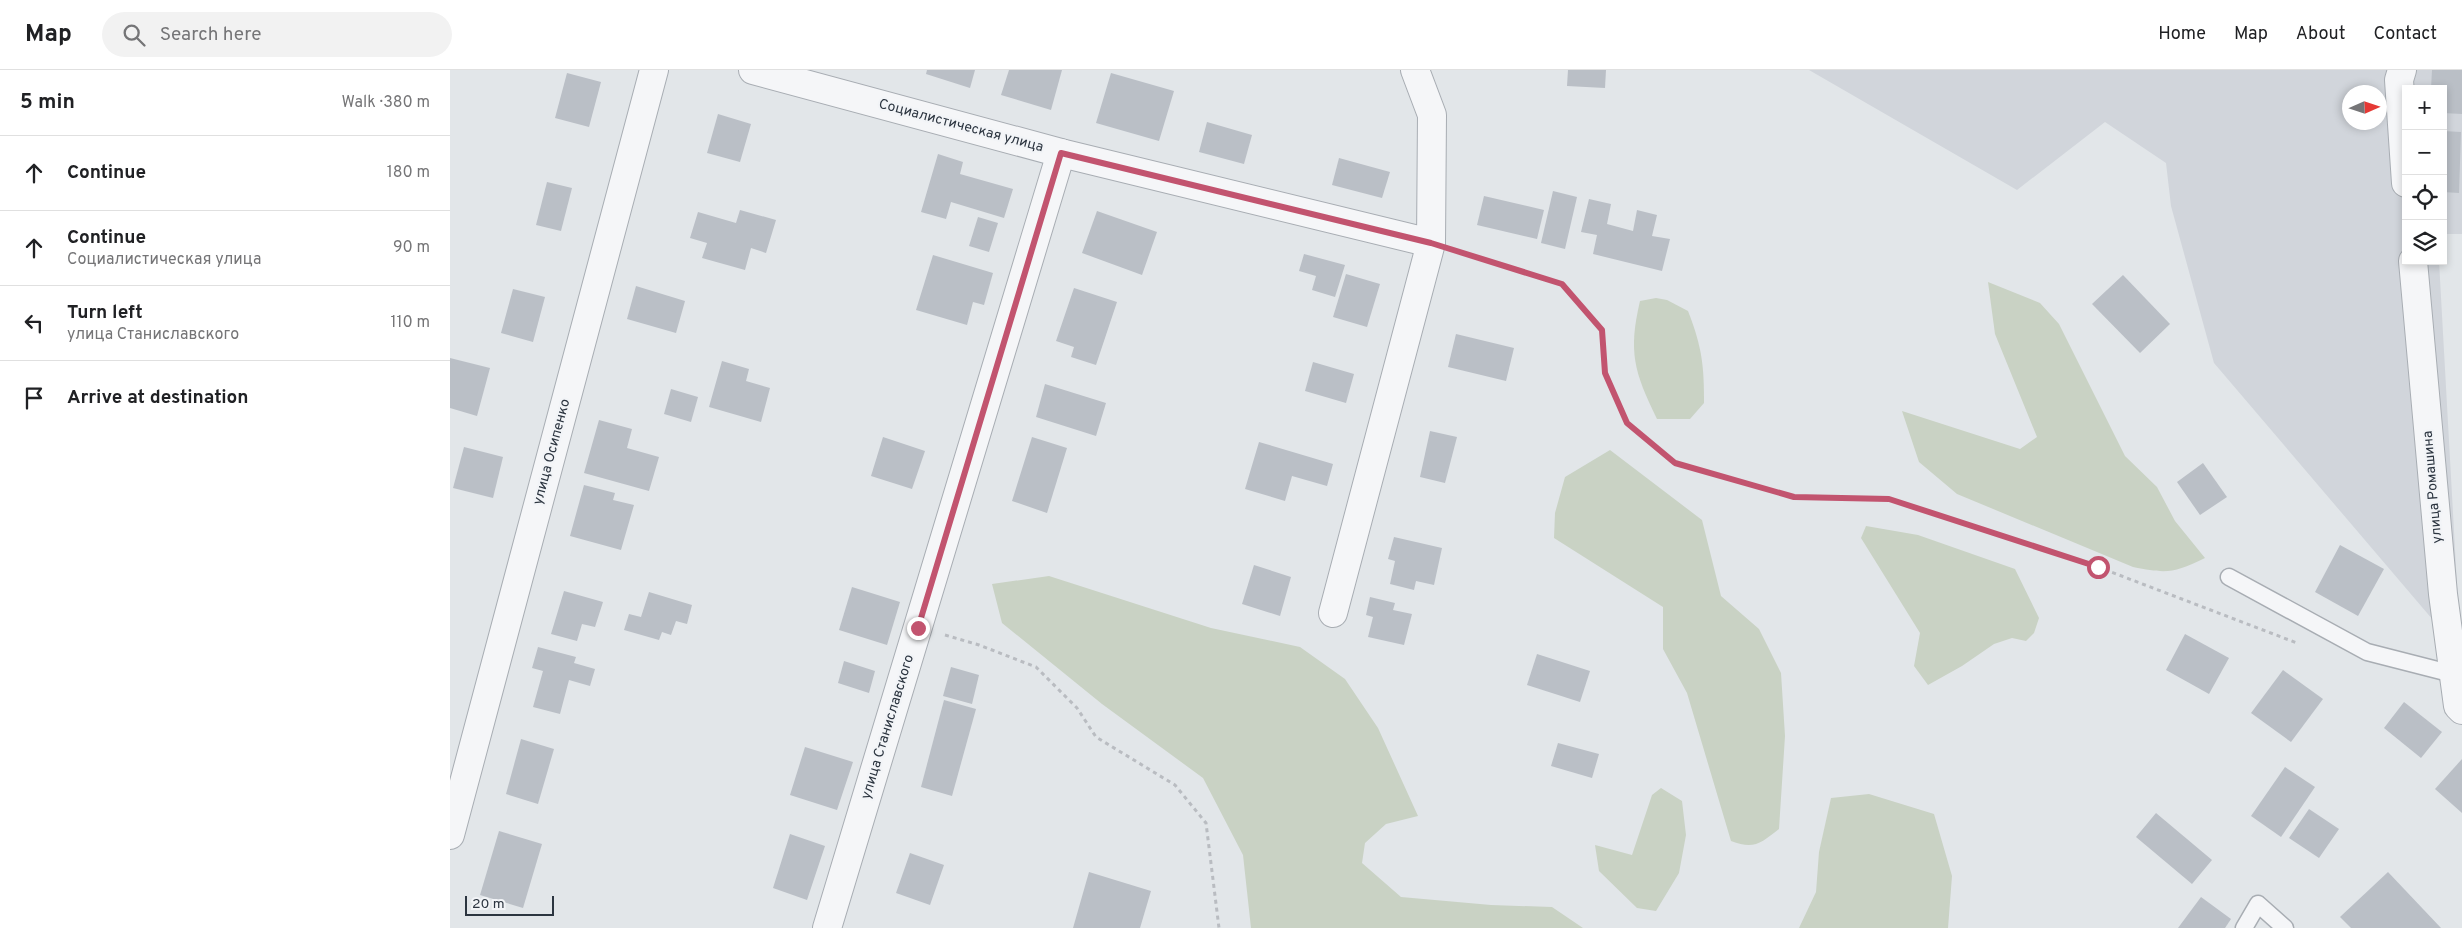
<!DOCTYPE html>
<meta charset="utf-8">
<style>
:root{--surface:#fff;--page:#f2f2f2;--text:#202124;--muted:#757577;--line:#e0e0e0}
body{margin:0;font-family:Overpass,sans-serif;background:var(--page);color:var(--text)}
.controls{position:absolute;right:15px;top:15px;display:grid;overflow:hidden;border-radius:0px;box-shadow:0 2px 8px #0003}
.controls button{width:45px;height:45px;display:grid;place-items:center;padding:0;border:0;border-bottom:1px solid var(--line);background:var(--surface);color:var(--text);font:25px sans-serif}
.compass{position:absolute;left:1892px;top:15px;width:45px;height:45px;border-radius:50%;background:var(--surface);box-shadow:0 2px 8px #0003;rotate:87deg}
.scale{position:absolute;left:15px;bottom:12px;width:89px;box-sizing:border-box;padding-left:5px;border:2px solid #2c3540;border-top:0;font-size:14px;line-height:18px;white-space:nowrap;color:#2c3540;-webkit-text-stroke:4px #f2f4f7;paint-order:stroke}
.stop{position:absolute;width:15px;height:15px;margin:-11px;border:4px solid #c2546f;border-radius:50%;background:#fff}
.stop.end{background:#c2546f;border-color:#fff;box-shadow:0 1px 5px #0008}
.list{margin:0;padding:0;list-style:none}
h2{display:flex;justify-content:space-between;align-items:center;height:65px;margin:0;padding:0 20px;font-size:21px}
h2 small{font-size:16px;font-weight:400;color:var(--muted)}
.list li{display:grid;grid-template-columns:32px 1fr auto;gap:15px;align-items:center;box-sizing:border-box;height:75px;padding:0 20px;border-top:1px solid var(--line)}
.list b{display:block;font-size:19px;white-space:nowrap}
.list p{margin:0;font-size:16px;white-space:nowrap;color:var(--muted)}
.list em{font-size:16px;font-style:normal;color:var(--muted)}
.icon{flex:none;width:28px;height:28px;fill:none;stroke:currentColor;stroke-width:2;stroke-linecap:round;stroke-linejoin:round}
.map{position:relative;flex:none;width:2012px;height:858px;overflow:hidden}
header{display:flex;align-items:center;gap:30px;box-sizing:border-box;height:70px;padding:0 25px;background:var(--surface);border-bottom:1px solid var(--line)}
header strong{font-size:24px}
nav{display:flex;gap:28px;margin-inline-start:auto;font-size:18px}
.search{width:350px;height:45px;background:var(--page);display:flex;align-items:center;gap:12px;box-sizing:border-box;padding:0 18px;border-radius:28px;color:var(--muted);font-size:19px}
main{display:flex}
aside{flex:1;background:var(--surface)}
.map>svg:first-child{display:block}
.built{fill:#d1d5db;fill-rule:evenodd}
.green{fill:#c9d2c4}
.building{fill:#babfc6}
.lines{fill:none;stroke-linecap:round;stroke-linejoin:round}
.lane-casing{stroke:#a8adb3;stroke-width:19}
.street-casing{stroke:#a8adb3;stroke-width:30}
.path{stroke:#b9bcc1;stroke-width:3;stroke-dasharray:4 4;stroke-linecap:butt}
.lane{stroke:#f5f6f8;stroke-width:16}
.street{stroke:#f5f6f8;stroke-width:28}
.route{stroke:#c2546f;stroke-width:6}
.labels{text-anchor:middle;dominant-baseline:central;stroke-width:4.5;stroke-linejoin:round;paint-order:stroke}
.street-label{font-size:14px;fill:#2c3540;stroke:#f2f4f7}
</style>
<header>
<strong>Map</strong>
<div class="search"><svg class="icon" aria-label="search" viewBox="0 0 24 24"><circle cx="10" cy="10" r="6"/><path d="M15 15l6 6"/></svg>Search here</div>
<nav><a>Home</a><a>Map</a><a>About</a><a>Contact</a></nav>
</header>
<main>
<aside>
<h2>5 min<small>Walk · 380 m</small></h2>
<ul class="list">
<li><svg class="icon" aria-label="ahead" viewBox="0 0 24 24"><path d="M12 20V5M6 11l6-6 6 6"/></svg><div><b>Continue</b></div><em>180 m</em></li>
<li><svg class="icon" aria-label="ahead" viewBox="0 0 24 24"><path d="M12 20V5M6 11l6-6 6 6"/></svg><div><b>Continue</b><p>Социалистическая улица</p></div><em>90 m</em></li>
<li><svg class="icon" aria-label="left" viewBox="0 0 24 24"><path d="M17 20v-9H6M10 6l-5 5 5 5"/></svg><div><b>Turn left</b><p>улица Станиславского</p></div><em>110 m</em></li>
<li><svg class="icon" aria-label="arrive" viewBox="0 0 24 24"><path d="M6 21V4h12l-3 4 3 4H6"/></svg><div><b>Arrive at destination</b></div></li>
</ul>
</aside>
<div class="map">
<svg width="2012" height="858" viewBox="0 0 2012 858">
<rect width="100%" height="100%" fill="#e2e6e9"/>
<!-- built -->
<path class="built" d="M1359,0H2012V164H1993V19H1956V191H1989L2009,551L1983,550L1764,293L1721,136L1716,93L1655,52L1567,120ZM1900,22H1930V52H1900Z"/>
<!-- green -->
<g class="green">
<path d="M1538,212L1590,233L1609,254L1675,386L1707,417L1725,451L1755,488C1724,503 1717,504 1683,497L1507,424L1469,392L1452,341L1570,379L1587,367L1545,264Z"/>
<path d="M1206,228L1217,230L1238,241C1252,277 1254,295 1254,333L1240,349H1207C1184,302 1178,282 1190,231Z"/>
<path d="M1160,380L1252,450L1271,526L1309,559L1331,603L1335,666L1329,759C1311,773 1304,780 1281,771L1237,623L1213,579V537L1104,468L1105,443L1115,407Z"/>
<polygon points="1416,456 1468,465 1565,499 1589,548 1584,563 1576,571 1562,568 1544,574 1512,596 1478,615 1464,596 1470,563 1411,468"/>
<polygon points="599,506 761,558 850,577 895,609 928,658 968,746 936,754 915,773 912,793 951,827 1041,835 1102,837 1133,858 801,858 793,785 753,708 652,634 552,553 542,514"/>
<polygon points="1211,718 1232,731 1236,765 1229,803 1206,841 1187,838 1149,801 1145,775 1182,785 1202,725"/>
<polygon points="1419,724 1484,744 1502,806 1498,858 1349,858 1366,822 1369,782 1381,728"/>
</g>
<!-- building -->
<g class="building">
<polygon points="477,0 525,0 520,18 476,4"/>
<polygon points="559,0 612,0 601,40 551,25"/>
<polygon points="1118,0 1156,0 1155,18 1117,16"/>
<polygon points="1982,0 2012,0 2012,44 1993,43 1993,19 1981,19"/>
<polygon points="117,3 151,12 139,57 105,48"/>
<polygon points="661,3 724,21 709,71 646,53"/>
<polygon points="268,44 301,54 290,92 257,83"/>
<polygon points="757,52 802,65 794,94 749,82"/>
<polygon points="1993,61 2011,62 2009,123 1993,122"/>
<polygon points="488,84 513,92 510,104 563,119 554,148 501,132 496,149 471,142"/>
<polygon points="889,88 940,102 932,128 882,115"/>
<polygon points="97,112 122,118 111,161 86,155"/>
<polygon points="1103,121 1127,127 1115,179 1091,173"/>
<polygon points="1034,126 1094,140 1087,169 1027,155"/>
<polygon points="1139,129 1161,134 1157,154 1183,161 1187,140 1207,145 1202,166 1220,169 1212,201 1143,184 1147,165 1131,162"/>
<polygon points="290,140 326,150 316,183 301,178 295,200 252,188 257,173 240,168 248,142 286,153"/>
<polygon points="647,141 707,162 692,205 632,183"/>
<polygon points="528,147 548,153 539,182 519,176"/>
<polygon points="854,184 895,195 885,227 862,220 866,206 849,201"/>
<polygon points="483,185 543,203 534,235 523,232 517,255 466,240"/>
<polygon points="896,204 930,214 917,257 883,247"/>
<polygon points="1673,205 1720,254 1690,283 1642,234"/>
<polygon points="186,216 235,231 226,263 177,249"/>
<polygon points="624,218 667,232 646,295 621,287 624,277 606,271"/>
<polygon points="63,219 95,227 83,272 51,263"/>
<polygon points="1006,264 1064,278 1056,311 998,297"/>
<polygon points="0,288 40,298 27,346 0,338"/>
<polygon points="272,291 299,299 296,311 320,318 311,352 259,337"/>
<polygon points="863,292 904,304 896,333 855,321"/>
<polygon points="595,314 656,333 646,366 586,347"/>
<polygon points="221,319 248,327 241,352 214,344"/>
<polygon points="149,350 182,359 177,378 209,387 199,421 134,403"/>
<polygon points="980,361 1007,367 995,413 970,407"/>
<polygon points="433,367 475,381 462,419 421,406"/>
<polygon points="582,367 617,378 597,443 562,431"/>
<polygon points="809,372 883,394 877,416 842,406 835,431 795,419"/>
<polygon points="14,377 53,387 43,428 3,418"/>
<polygon points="1753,393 1777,427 1750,445 1727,412"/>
<polygon points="134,415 165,423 163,430 184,435 171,480 120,466"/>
<polygon points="944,467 992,478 984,515 966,511 964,520 940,514 945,491 938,489"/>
<polygon points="1890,475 1934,499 1908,546 1865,522"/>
<polygon points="804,495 841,507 830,546 792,534"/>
<polygon points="402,517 450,532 437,575 389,560"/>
<polygon points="114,521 153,532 145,557 132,554 127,571 101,564"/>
<polygon points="199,522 242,535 237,554 226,551 221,565 212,562 209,570 174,560 179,544 191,547"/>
<polygon points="920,527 945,533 943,540 962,544 954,575 918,567 923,547 916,545"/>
<polygon points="1735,564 1779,588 1759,624 1716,600"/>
<polygon points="88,577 126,587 124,593 145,599 140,616 119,610 110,644 83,637 93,601 82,598"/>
<polygon points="1087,584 1140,601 1130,632 1077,615"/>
<polygon points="394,591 425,601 419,623 388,613"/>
<polygon points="501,597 529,605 522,634 493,626"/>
<polygon points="1833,600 1873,629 1841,672 1801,643"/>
<polygon points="494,630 526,639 502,726 471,717"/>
<polygon points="1954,632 1992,662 1971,688 1934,658"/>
<polygon points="71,669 104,679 88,734 56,724"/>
<polygon points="1108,673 1149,684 1142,708 1101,696"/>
<polygon points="355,677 403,692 387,740 340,725"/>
<polygon points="2012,689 2012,743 1985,719"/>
<polygon points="1835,697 1865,717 1831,767 1801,746"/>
<polygon points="1859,739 1889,759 1869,788 1839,768"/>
<polygon points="1706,743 1762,790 1742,814 1686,767"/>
<polygon points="49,761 92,774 73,838 30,825"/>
<polygon points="340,764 375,776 357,830 323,818"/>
<polygon points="460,783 494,795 480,835 446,823"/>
<polygon points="639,802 701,821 690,858 623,858"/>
<polygon points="1938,802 1991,858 1901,858 1890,847"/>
<polygon points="1751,827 1781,849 1775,858 1728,858"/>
</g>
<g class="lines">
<!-- lane casing -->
<g class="lane-casing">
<g id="lane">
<polyline points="1779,507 1917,582 2003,604"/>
<polyline points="1794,858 1808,834 1835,858"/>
</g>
</g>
<!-- street casing -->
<g class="street-casing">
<g id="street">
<polyline points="303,0 611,83 981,173"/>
<polyline points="1952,0 1949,10 1956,113"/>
<polyline points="1963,191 1993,524 2008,636 2012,640"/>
<polyline points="883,543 981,173 982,45 965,0"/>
<polyline points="0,765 204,0"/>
<polyline points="377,858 611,83"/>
</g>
</g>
<!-- path -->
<g class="path">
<polyline points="1008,181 1112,214 1152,260 1155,303 1177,353 1225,393 1344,427 1439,429 1648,497 1847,573"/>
<polyline points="495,565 529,575 586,597 627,638 646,667 725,715 756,753 769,858"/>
</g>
<!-- lane -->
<use href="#lane" class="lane"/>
<!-- street -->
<use href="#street" class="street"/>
</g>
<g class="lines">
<!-- route -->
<polyline class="route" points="468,558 611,83 981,173 1112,214 1152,260 1155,303 1177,353 1225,393 1344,427 1439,429 1648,497"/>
</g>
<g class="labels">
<!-- street labels -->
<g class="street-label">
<text transform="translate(511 56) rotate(15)">Социалистическая улица</text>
<text transform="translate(102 382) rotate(-75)">улица Осипенко</text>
<text transform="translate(1983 417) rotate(-95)">улица Ромашина</text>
<text transform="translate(438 657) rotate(-73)">улица Станиславского</text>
</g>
</g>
</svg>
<div class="controls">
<button>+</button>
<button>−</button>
<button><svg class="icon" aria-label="locate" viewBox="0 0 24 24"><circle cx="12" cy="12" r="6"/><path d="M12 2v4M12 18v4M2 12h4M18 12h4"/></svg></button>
<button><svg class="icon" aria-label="layers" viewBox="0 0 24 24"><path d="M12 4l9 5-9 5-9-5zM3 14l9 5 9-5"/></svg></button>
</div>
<svg class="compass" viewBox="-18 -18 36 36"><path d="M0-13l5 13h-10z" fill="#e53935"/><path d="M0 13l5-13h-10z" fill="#757577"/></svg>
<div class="scale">20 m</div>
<div class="stop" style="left:1648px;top:497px"></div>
<div class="stop end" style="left:468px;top:558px"></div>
</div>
</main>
